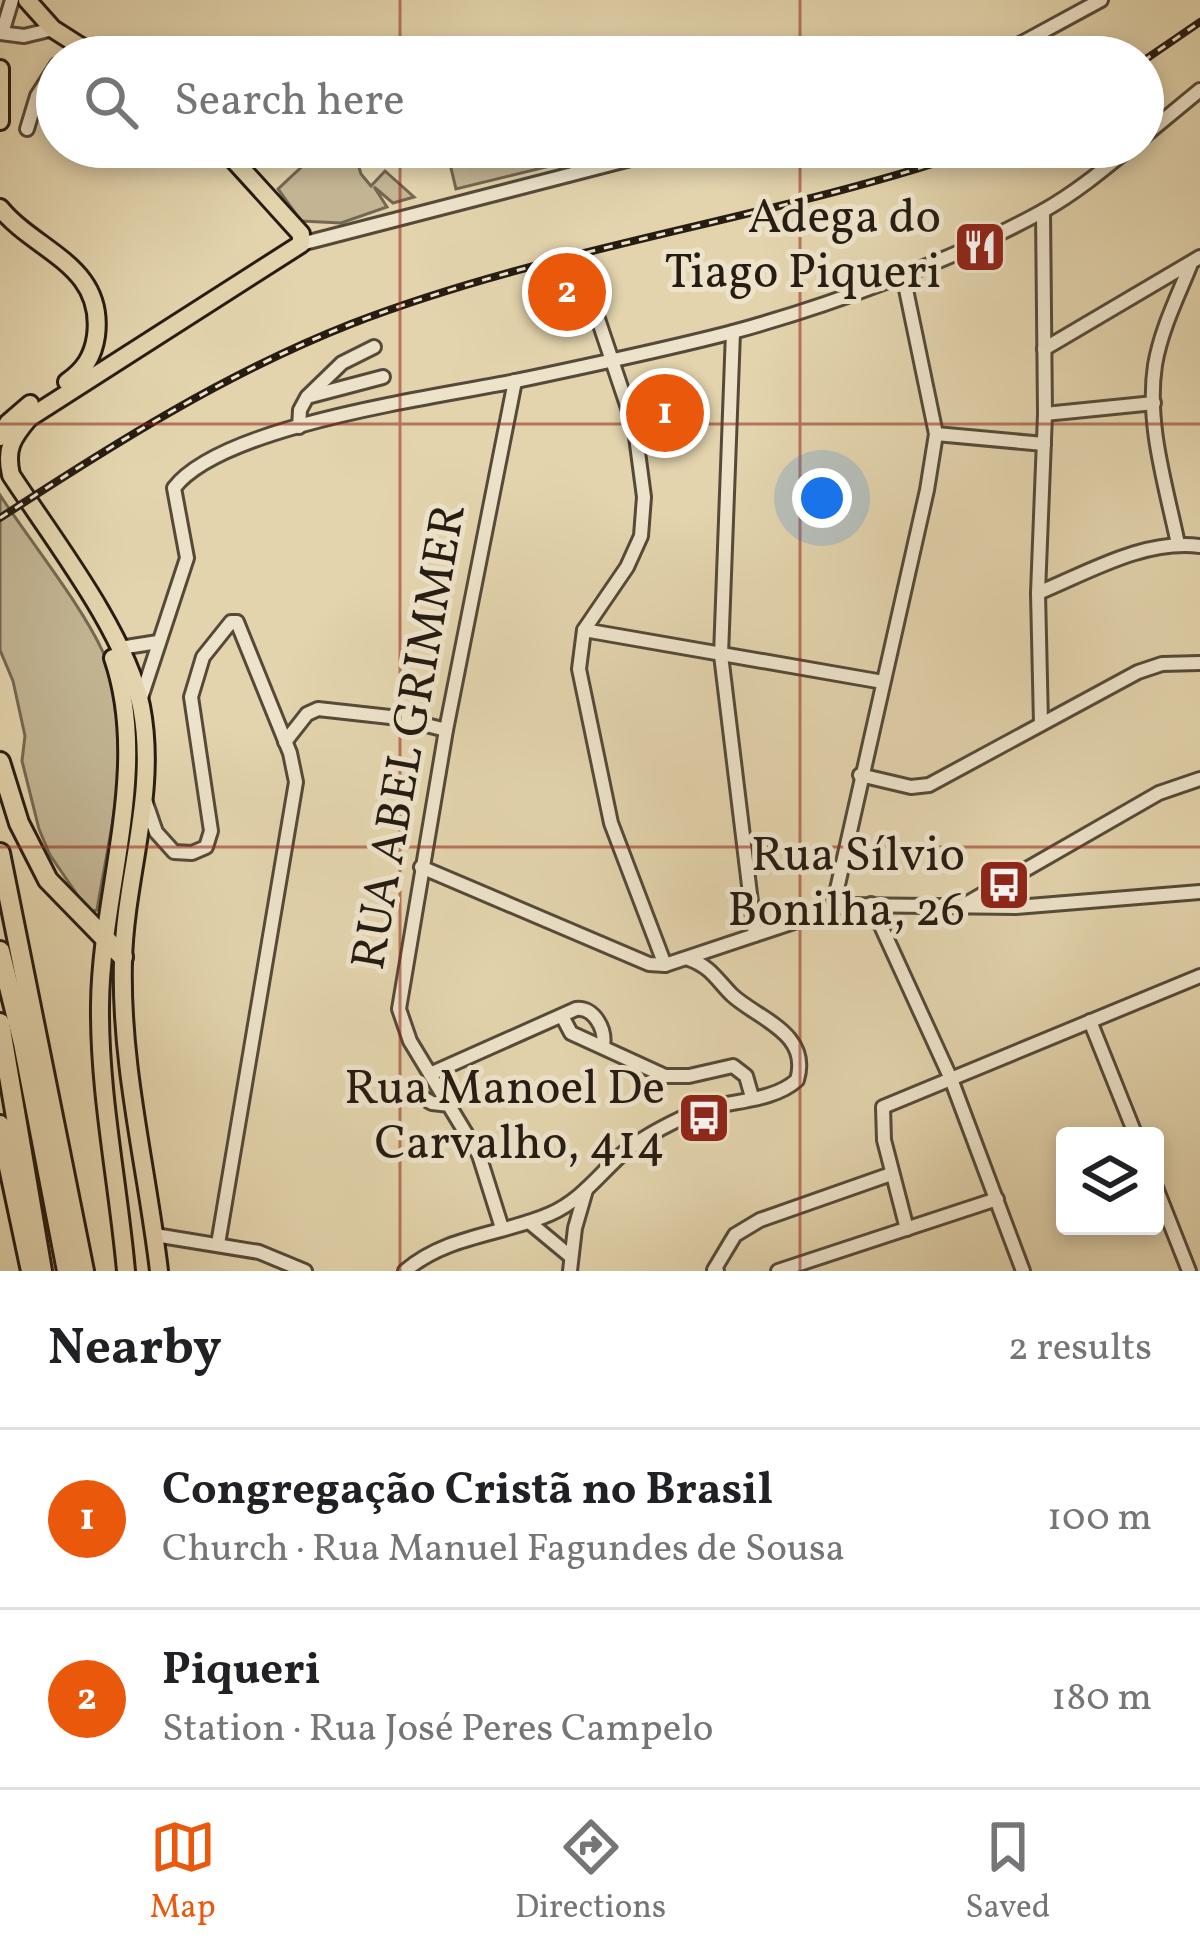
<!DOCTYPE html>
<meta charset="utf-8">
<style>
:root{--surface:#fff;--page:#f6f6f6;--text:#202124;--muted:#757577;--line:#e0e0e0;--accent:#ea580c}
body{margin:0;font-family:Vollkorn,serif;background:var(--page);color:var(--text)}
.controls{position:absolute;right:36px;bottom:36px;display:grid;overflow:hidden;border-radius:12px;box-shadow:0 6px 18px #0003}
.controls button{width:108px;height:108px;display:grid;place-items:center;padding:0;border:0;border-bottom:3px solid var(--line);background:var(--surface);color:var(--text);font:60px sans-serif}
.you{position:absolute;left:822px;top:498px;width:42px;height:42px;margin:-30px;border:9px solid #fff;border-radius:50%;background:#1a73e8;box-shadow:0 0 0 18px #1a73e833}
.badge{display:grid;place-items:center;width:78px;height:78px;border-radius:50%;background:var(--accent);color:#fff;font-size:39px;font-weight:700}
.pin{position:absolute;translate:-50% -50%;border:6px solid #fff;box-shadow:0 3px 12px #0006}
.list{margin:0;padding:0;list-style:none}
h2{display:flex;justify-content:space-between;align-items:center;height:156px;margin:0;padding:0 48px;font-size:51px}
h2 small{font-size:39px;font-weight:400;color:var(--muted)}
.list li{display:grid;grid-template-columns:78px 1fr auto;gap:36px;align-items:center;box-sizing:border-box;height:180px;padding:0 48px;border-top:3px solid var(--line)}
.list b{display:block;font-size:45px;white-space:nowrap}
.list p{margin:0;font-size:39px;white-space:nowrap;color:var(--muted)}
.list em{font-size:39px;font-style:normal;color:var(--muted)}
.icon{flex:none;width:66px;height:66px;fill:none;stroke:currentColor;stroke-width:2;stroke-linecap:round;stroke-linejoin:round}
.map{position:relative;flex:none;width:1200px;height:1271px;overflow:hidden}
.search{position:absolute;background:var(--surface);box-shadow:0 6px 18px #0003;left:36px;right:36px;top:36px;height:132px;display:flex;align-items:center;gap:30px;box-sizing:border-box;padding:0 42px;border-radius:66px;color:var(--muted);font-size:45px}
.sheet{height:516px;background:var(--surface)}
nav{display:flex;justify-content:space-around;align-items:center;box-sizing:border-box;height:168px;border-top:3px solid var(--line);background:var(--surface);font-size:33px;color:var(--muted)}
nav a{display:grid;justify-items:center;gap:6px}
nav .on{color:var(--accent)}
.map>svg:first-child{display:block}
.green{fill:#c3b593;stroke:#746852;stroke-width:3}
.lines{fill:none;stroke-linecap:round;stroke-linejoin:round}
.minor-casing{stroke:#554a39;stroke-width:18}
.major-casing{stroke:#261c12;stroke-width:22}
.highway-casing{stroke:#261c12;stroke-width:24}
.minor{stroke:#ede3ca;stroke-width:12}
.major{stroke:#e3d4ad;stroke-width:16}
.highway{stroke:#e3d4ad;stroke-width:18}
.rail-casing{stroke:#261c12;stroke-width:8}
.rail{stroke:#ede3ca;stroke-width:3;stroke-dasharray:9;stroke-linecap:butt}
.grid{fill:none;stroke:#8f2418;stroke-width:3;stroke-opacity:0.55}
.labels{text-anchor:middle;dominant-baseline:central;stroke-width:10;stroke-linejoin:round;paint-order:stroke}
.poi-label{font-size:48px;fill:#261c12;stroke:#ede3ca;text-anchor:end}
.street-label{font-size:48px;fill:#261c12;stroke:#ede3ca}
</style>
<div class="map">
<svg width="1200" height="1271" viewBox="0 0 1200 1271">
<rect width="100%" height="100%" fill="#e3d4ad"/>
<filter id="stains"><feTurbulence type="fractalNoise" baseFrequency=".00167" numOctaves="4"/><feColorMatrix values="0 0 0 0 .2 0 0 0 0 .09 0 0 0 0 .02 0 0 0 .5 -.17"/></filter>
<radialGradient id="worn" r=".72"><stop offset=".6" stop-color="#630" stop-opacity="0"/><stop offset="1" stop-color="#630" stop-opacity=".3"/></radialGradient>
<!-- green -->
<g class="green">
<polygon points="323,147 353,147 361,174 371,186 385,171 414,197 393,203 374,187 387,207 341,223 301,221 278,189"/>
<polygon points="540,147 546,167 456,189 450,164"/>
<path d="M0,495C30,541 81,604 103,652C138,733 110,828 97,910L89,912L50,855L39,829L22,761L25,736L13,681L0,650Z"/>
</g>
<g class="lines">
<!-- minor casing -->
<g class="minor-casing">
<g id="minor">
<polyline points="0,33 24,36 53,29"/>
<polyline points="2,33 12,0"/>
<polyline points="996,57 1101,0"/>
<polyline points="27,129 37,96 57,65"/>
<polyline points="1143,137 1200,90"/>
<polyline points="301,244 677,147"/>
<polyline points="593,304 635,429 644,497 641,536 627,567 584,630 579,669 611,823 665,965"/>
<polyline points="733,332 721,655 755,935"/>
<polyline points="1044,349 1200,257"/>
<polyline points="308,396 342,363 374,347"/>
<polyline points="1045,414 1154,403"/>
<polyline points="299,427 300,410 307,397 383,377"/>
<polyline points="936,434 1044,444"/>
<path d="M1178,544C1166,486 1146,424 1155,365C1161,330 1177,298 1190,266"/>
<path d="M1038,593C1089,572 1144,539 1200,546"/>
<polyline points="584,630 883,682"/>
<polyline points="120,648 158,642"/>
<path d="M141,698L187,558L174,488C222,425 437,397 516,381C587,366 659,351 729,333C826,307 955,260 1043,211C1074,194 1103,170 1131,147"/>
<polyline points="1041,724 1038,593 1045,414 1043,211"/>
<polyline points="285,742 307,714 318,709 399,718 446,730"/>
<polyline points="860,775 911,787 929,785 1138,672 1162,664 1200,663"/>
<polyline points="146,803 156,832 174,852 192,853 206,847 211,831 191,697 203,657 231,622 237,622 290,753 296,782 218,1244"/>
<polyline points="421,867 649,964 665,965 845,905 1016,907 1200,892"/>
<polyline points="871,904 951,1079 1023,1271"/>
<polyline points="964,905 1159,793 1200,779"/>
<polyline points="833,907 927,490 936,434 903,275"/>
<polyline points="562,1016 571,1033 665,1076 689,1076 733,1066 746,1076 752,1097"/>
<polyline points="1090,1021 1136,1136"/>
<path d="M430,1074L576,1009C594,1007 606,1029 603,1046"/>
<polyline points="408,1089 432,1103 450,1105"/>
<polyline points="1155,1185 1189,1271"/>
<polyline points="529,1222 570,1256"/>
<polyline points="502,1228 479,1155 410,1041 399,1009 446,730 515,381"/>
<polyline points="907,1229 884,1140 883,1107 1200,976"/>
<polyline points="155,1235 259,1252 305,1271"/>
<path d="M405,1271C447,1235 502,1235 550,1214C580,1201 598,1176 621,1155C642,1137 668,1124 693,1113C725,1100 772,1103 797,1080C811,1033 758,1019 732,995C716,979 711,967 689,959"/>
<polyline points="570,1271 575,1228 586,1190"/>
<polyline points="717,1271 714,1270 735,1235 760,1220 891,1174"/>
<polyline points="778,1271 997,1199"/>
</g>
</g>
<!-- major casing -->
<g class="major-casing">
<g id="major">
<polyline points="27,0 53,29 97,57"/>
<polyline points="0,69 0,121"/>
<path d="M0,208C36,252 105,265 96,336C93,357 84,370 67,382"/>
<polyline points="0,437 8,423 30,404"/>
<path d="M113,658C151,769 101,891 100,1005C99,1094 118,1182 126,1271"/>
<path d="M159,1271C147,1168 120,1066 123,961C125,875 158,793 141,706C126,633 53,539 11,475C5,449 12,438 29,418L301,244V234L222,147"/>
</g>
</g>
<!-- highway casing -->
<g class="highway-casing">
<g id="highway">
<polyline points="0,762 19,823 48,880 123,957"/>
<polyline points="0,853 84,1271"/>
<polyline points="0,951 23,1043 67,1271"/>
<polyline points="0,1023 42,1271"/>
<polyline points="0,1125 31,1271"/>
</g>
</g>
<!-- minor -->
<use href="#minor" class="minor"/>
<!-- major -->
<use href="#major" class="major"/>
<!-- highway -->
<use href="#highway" class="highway"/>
<!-- rail casing -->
<g class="rail-casing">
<g id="rail">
<polyline points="1143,61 1200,22"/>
<path d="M0,518C112,445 226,373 351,324C556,245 778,219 984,147"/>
</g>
</g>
<!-- rail -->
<use href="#rail" class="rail"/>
</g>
<!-- grid -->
<path class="grid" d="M400,0V57M800,0V57M400,147V1271M800,147V1271M0,424H1200M0,847H1200"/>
<!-- icons -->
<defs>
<g id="restaurant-square" transform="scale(2.7)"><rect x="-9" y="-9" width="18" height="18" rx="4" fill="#8f2418" stroke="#ede3ca"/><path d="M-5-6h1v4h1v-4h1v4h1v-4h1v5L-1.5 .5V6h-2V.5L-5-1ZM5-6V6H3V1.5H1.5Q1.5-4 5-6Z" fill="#fff"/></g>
<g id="bus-square" transform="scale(2.7)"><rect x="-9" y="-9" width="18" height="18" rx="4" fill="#8f2418" stroke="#ede3ca"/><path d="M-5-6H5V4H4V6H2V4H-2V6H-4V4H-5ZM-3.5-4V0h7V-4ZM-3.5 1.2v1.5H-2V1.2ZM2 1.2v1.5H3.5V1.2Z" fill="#fff"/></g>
</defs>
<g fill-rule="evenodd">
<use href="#restaurant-square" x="980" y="247"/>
<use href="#bus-square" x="1004" y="885"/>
<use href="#bus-square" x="704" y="1118"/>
</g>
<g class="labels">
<!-- poi labels -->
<g class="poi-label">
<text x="941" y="219">Adega do<tspan x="941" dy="55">Tiago Piqueri</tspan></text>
<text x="965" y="857">Rua Sílvio<tspan x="965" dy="55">Bonilha, 26</tspan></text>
<text x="665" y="1090">Rua Manoel De<tspan x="665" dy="55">Carvalho, 414</tspan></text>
</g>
<!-- street labels -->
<g class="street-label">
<text transform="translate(411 737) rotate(-80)">RUA ABEL GRIMMER</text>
</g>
</g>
<rect width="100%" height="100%" filter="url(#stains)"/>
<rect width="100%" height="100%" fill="url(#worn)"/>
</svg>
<div class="controls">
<button><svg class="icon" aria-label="layers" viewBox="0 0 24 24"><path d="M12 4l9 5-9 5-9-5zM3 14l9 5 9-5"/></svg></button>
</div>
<div class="you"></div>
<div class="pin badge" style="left:665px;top:413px">1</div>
<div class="pin badge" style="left:567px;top:292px">2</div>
<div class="search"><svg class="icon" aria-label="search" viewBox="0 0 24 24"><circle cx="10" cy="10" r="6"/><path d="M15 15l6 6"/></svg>Search here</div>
</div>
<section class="sheet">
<h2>Nearby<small>2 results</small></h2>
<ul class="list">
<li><span class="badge">1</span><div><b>Congregação Cristã no Brasil</b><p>Church · Rua Manuel Fagundes de Sousa</p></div><em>100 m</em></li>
<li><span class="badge">2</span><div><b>Piqueri</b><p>Station · Rua José Peres Campelo</p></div><em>180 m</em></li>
</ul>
</section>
<nav>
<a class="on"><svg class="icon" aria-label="map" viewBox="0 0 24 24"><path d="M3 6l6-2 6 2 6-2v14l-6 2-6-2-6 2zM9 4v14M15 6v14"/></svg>Map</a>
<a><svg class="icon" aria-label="directions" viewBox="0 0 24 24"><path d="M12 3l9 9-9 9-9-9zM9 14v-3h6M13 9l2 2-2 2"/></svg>Directions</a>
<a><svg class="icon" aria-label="saved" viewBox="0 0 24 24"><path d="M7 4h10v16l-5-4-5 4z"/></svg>Saved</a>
</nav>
